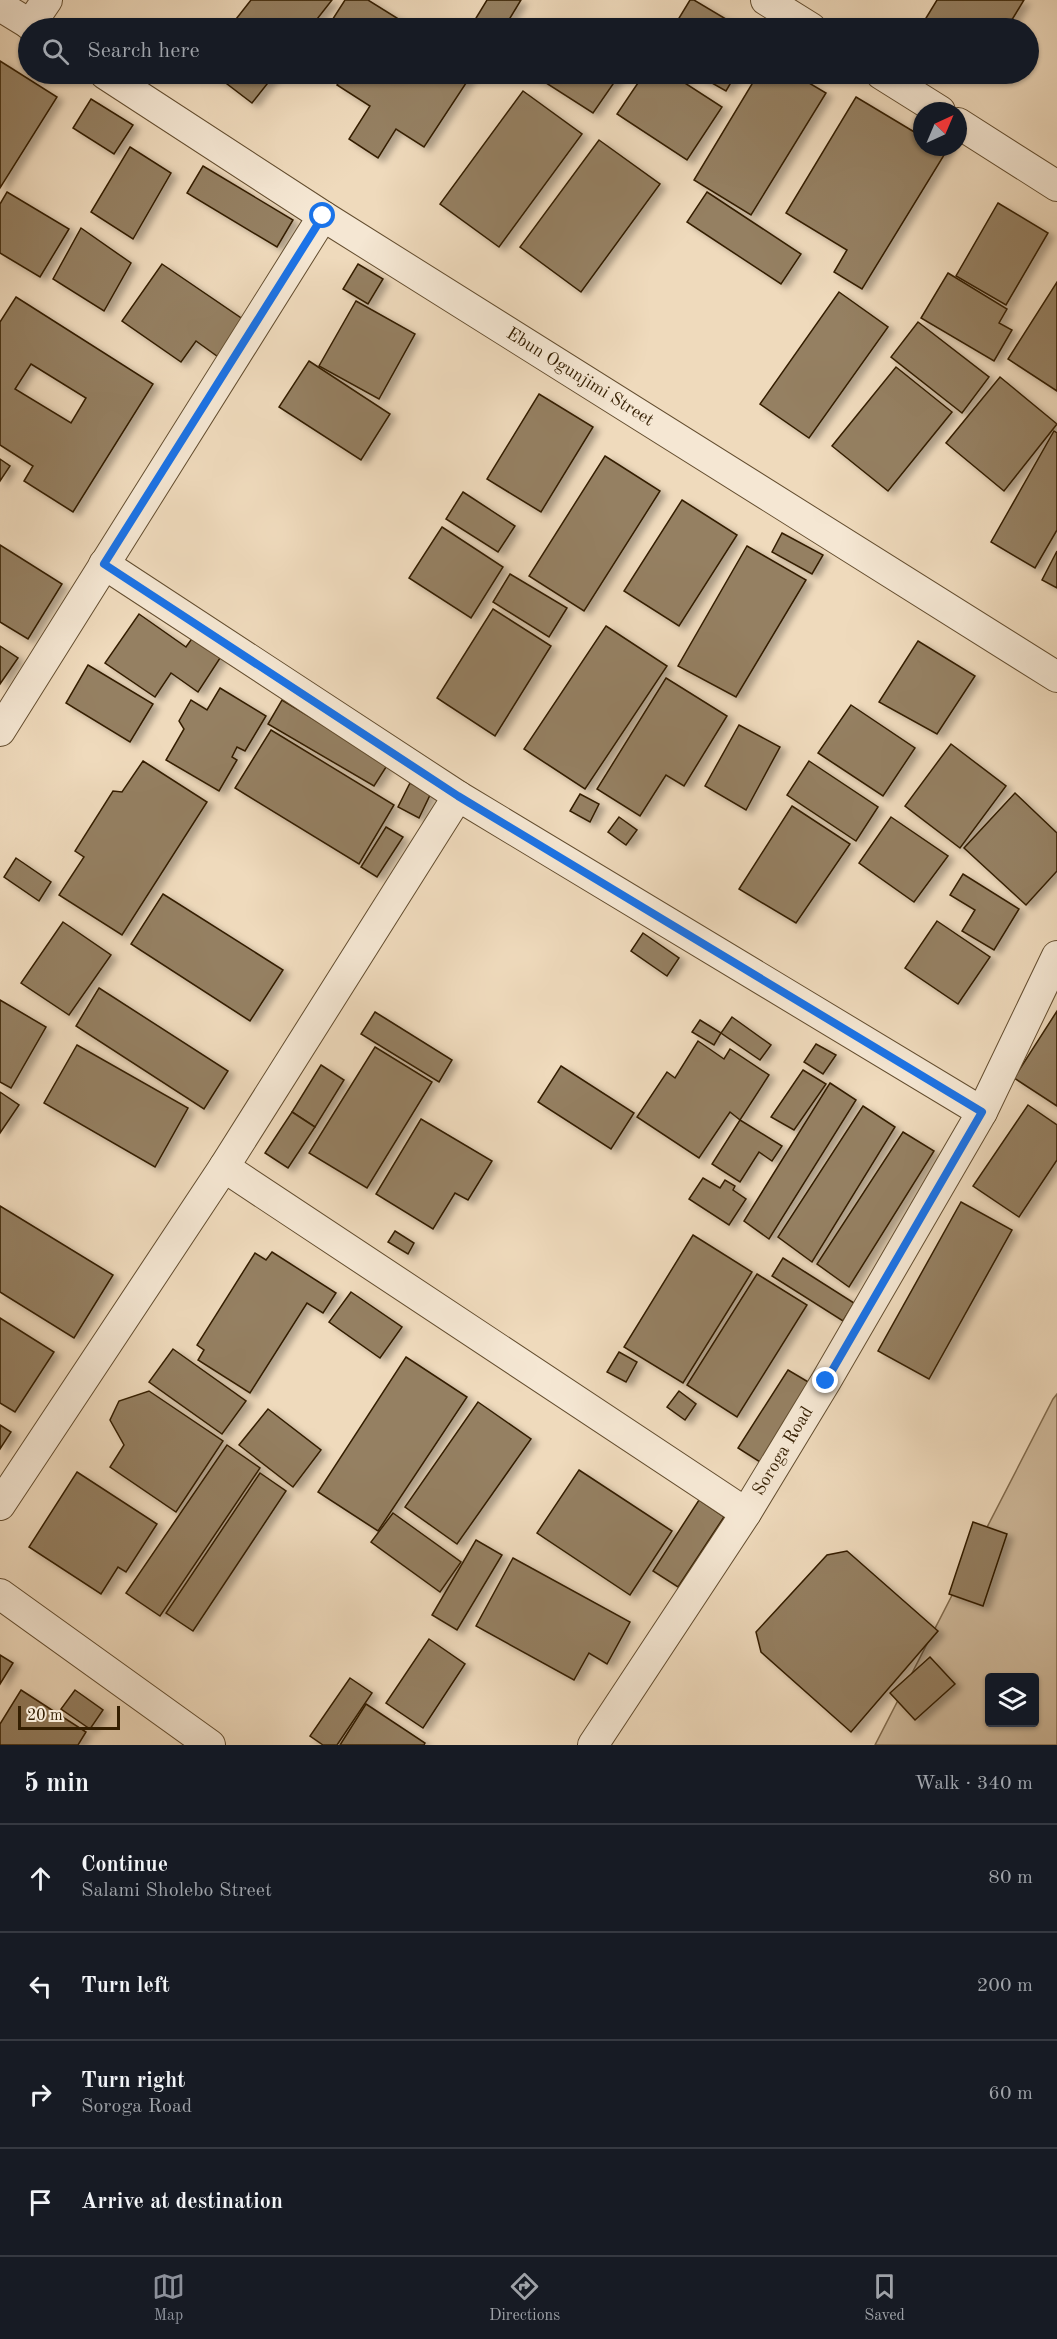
<!DOCTYPE html>
<meta charset="utf-8">
<style>
:root{--surface:#171b24;--page:#20242c;--text:#f1f3f6;--muted:#9ea1a6;--line:#363941;--accent:#8c9099}
body{margin:0;font-family:"Old Standard TT",serif;background:var(--page);color:var(--text)}
.controls{position:absolute;right:18px;bottom:18px;display:grid;overflow:hidden;border-radius:6px;box-shadow:0 2px 4px #0004}
.controls button{width:54px;height:54px;display:grid;place-items:center;padding:0;border:0;border-bottom:2px solid var(--line);background:var(--surface);color:var(--text);font:30px sans-serif}
.compass{position:absolute;left:913px;top:102px;width:54px;height:54px;border-radius:50%;background:var(--surface);box-shadow:0 2px 4px #0004;rotate:44deg}
.scale{position:absolute;left:18px;bottom:15px;width:102px;box-sizing:border-box;padding-left:6px;border:3px solid #341e00;border-top:0;font-size:16px;line-height:21px;white-space:nowrap;color:#341e00;-webkit-text-stroke:4px #f5e7d3;paint-order:stroke}
.stop{position:absolute;width:18px;height:18px;margin:-14px;border:4px solid #1a73e8;border-radius:50%;background:#fff}
.stop.end{background:#1a73e8;border-color:#fff;box-shadow:0 2px 6px #0008}
.list{margin:0;padding:0;list-style:none}
h2{display:flex;justify-content:space-between;align-items:center;height:78px;margin:0;padding:0 24px;font-size:26px}
h2 small{font-size:20px;font-weight:400;color:var(--muted)}
.list li{display:grid;grid-template-columns:39px 1fr auto;gap:18px;align-items:center;box-sizing:border-box;height:108px;padding:0 24px;border-top:2px solid var(--line)}
.list b{display:block;font-size:22px;white-space:nowrap}
.list p{margin:0;font-size:20px;white-space:nowrap;color:var(--muted)}
.list em{font-size:20px;font-style:normal;color:var(--muted)}
.icon{flex:none;width:33px;height:33px;fill:none;stroke:currentColor;stroke-width:2;stroke-linecap:round;stroke-linejoin:round}
.map{position:relative;flex:none;width:1057px;height:1745px;overflow:hidden}
.search{position:absolute;background:var(--surface);box-shadow:0 2px 4px #0004;left:18px;right:18px;top:18px;height:66px;display:flex;align-items:center;gap:15px;box-sizing:border-box;padding:0 21px;border-radius:33px;color:var(--muted);font-size:22px}
.sheet{height:510px;background:var(--surface)}
nav{display:flex;justify-content:space-around;align-items:center;box-sizing:border-box;height:84px;border-top:2px solid var(--line);background:var(--surface);font-size:16px;color:var(--muted)}
nav a{display:grid;justify-items:center;gap:3px}
nav .on{color:var(--accent)}
.map>svg:first-child{display:block}
.green{fill:#cfba9c;stroke:#826c4e;stroke-width:1.5;fill-rule:evenodd}
.building{fill:#958062;stroke:#341e00;stroke-width:1.5;fill-rule:evenodd;filter:url(#shadow)}
.lines{fill:none;stroke-linecap:round;stroke-linejoin:round}
.minor-casing{stroke:#634d2f;stroke-width:32}
.minor{stroke:#f5e7d3;stroke-width:30}
.route{stroke:#1a73e8;stroke-width:8}
.labels{text-anchor:middle;dominant-baseline:central;stroke-width:4.5;stroke-linejoin:round;paint-order:stroke}
.street-label{font-size:18px;fill:#341e00;stroke:#f5e7d3}
</style>
<div class="map">
<svg width="1057" height="1745" viewBox="0 0 1057 1745">
<defs>
<filter id="shadow"><feDropShadow dx="6" dy="4" stdDeviation="3" flood-color="#0004"/></filter>
</defs>
<rect width="100%" height="100%" fill="#efdabc"/>
<filter id="stains"><feTurbulence type="fractalNoise" baseFrequency=".00333" numOctaves="4"/><feColorMatrix values="0 0 0 0 .2 0 0 0 0 .09 0 0 0 0 .02 0 0 0 .5 -.17"/></filter>
<radialGradient id="worn" r=".72"><stop offset=".6" stop-color="#630" stop-opacity="0"/><stop offset="1" stop-color="#630" stop-opacity=".3"/></radialGradient>
<!-- green -->
<path class="green" d="M1057,1394V1745H875L1053,1399ZM990,1678H1034V1722H990Z"/>
<!-- building -->
<g class="building">
<polygon points="251,0 332,0 310,28 229,28"/>
<polygon points="345,0 368,0 413,28 327,28"/>
<polygon points="487,0 521,0 504,28 482,28 473,23"/>
<polygon points="690,0 694,0 741,28 673,28"/>
<polygon points="937,0 1024,0 1007,28 933,28 923,23"/>
<polygon points="0,61 57,97 0,188"/>
<polygon points="214,74 275,74 252,103"/>
<polygon points="344,74 472,74 424,147 396,129 378,158 349,139 370,106 337,85"/>
<polygon points="532,74 620,74 593,113"/>
<polygon points="644,74 671,74 722,107 687,160 617,114"/>
<polygon points="696,74 736,74 726,91"/>
<polygon points="758,74 794,74 826,93 751,215 694,180"/>
<polygon points="523,91 582,134 499,247 440,204"/>
<polygon points="856,97 916,133 922,129 922,147 949,147 862,289 834,272 847,250 786,213"/>
<polygon points="91,99 133,125 114,154 73,128"/>
<polygon points="599,140 660,184 581,292 520,247"/>
<polygon points="130,147 171,173 133,239 91,212"/>
<polygon points="203,166 293,220 277,247 187,193"/>
<polygon points="7,192 69,229 40,277 0,253 0,204"/>
<polygon points="707,192 801,254 781,284 687,222"/>
<polygon points="998,203 1048,233 1006,305 956,276"/>
<polygon points="81,228 131,263 104,311 53,279"/>
<polygon points="162,264 247,322 221,359 196,341 181,362 122,321"/>
<polygon points="358,264 383,279 368,304 343,289"/>
<polygon points="948,273 1007,309 999,323 1012,330 994,361 921,318"/>
<polygon points="1057,282 1057,391 1008,359"/>
<polygon points="839,292 888,327 809,438 760,404"/>
<path d="M16,297L153,384L73,512L24,481L33,466L0,445V322ZM31,364L86,398L71,423L15,389Z"/>
<polygon points="356,301 415,334 379,399 319,366"/>
<polygon points="918,322 989,377 962,413 891,357"/>
<polygon points="309,361 390,414 361,460 279,407"/>
<polygon points="896,367 952,412 888,491 832,446"/>
<polygon points="1000,377 1057,424 1004,491 946,443"/>
<polygon points="539,394 593,427 541,512 487,479"/>
<polygon points="1054,431 1057,433 1057,530 1035,568 991,542"/>
<polygon points="605,456 660,491 584,611 529,576"/>
<polygon points="0,459 10,466 0,481"/>
<polygon points="463,492 515,526 498,552 446,519"/>
<polygon points="682,500 737,535 679,626 624,591"/>
<polygon points="442,527 503,567 471,618 409,578"/>
<polygon points="782,533 823,555 812,574 772,552"/>
<polygon points="0,545 62,584 28,639 0,622"/>
<polygon points="747,546 806,580 736,697 678,666"/>
<polygon points="1057,551 1057,588 1042,580"/>
<polygon points="510,574 567,608 549,637 493,602"/>
<polygon points="493,609 551,646 495,736 437,698"/>
<polygon points="139,614 186,647 196,633 224,652 198,692 171,673 155,697 105,663"/>
<polygon points="606,626 667,666 585,789 524,749"/>
<polygon points="918,641 975,676 937,734 879,702"/>
<polygon points="0,646 18,658 0,684"/>
<polygon points="88,665 153,704 130,742 66,703"/>
<polygon points="666,678 727,716 684,786 666,775 640,816 597,789"/>
<polygon points="220,688 266,716 245,751 237,747 232,757 237,760 219,791 166,760 184,729 179,721 191,700 207,710"/>
<polygon points="282,700 388,764 374,786 268,724"/>
<polygon points="851,705 915,748 883,796 818,753"/>
<polygon points="739,725 780,747 746,810 705,786"/>
<polygon points="271,730 394,805 359,864 235,788"/>
<polygon points="951,744 1006,786 960,848 905,806"/>
<polygon points="143,761 207,802 122,935 59,895 84,857 75,851 113,791 122,792"/>
<polygon points="809,761 878,807 856,841 787,795"/>
<polygon points="410,783 431,793 419,818 398,807"/>
<polygon points="1015,793 1057,833 1057,871 1026,905 964,848"/>
<polygon points="580,794 599,804 590,822 570,811"/>
<polygon points="792,806 850,844 796,923 739,889"/>
<polygon points="619,817 637,830 626,845 608,832"/>
<polygon points="891,817 948,856 914,902 859,863"/>
<polygon points="386,827 403,837 377,877 361,867"/>
<polygon points="16,858 51,882 39,901 4,877"/>
<polygon points="963,874 1019,909 994,950 962,931 975,910 950,895"/>
<polygon points="163,894 283,970 250,1021 131,944"/>
<polygon points="937,921 990,957 958,1004 905,968"/>
<polygon points="63,922 111,955 69,1015 21,983"/>
<polygon points="643,933 679,958 667,976 631,951"/>
<polygon points="99,988 228,1071 204,1109 76,1026"/>
<polygon points="0,1000 46,1027 11,1088 0,1082"/>
<polygon points="1057,1011 1057,1106 1014,1078"/>
<polygon points="375,1012 452,1060 439,1082 361,1034"/>
<polygon points="732,1017 771,1045 760,1060 721,1033"/>
<polygon points="700,1020 721,1033 714,1045 692,1032"/>
<polygon points="698,1041 724,1059 730,1049 769,1075 740,1120 730,1112 699,1158 637,1117 667,1072 675,1078"/>
<polygon points="816,1044 836,1055 823,1074 804,1062"/>
<polygon points="77,1045 188,1108 155,1167 44,1103"/>
<polygon points="375,1047 432,1082 367,1188 309,1153"/>
<polygon points="321,1065 344,1080 315,1127 292,1112"/>
<polygon points="561,1066 634,1113 611,1149 538,1102"/>
<polygon points="803,1070 826,1084 794,1130 771,1117"/>
<polygon points="830,1083 856,1100 769,1239 744,1221"/>
<polygon points="0,1092 19,1105 0,1133"/>
<polygon points="1028,1105 1057,1125 1057,1160 1019,1217 973,1186"/>
<polygon points="863,1106 895,1127 812,1262 778,1237"/>
<polygon points="292,1112 315,1127 288,1168 265,1153"/>
<polygon points="421,1119 492,1161 468,1200 455,1193 433,1229 376,1194"/>
<polygon points="740,1120 782,1146 772,1161 759,1152 740,1182 712,1164"/>
<polygon points="903,1132 934,1151 849,1287 817,1264"/>
<polygon points="703,1178 720,1188 725,1180 735,1186 733,1190 746,1199 729,1225 689,1199"/>
<polygon points="961,1202 1012,1230 929,1379 878,1351"/>
<polygon points="0,1206 113,1275 74,1338 0,1292"/>
<polygon points="395,1231 414,1243 408,1254 388,1242"/>
<polygon points="693,1235 752,1272 683,1383 624,1347"/>
<polygon points="272,1252 336,1293 323,1313 307,1303 250,1393 198,1360 204,1350 197,1345 255,1253 266,1260"/>
<polygon points="783,1258 854,1303 843,1321 772,1276"/>
<polygon points="757,1274 807,1305 737,1417 687,1385"/>
<polygon points="351,1292 402,1327 380,1358 329,1322"/>
<polygon points="0,1318 54,1352 15,1412 0,1403"/>
<polygon points="173,1349 246,1401 222,1434 149,1382"/>
<polygon points="619,1352 637,1362 626,1382 607,1372"/>
<polygon points="406,1357 467,1397 378,1531 318,1492"/>
<polygon points="788,1370 810,1383 760,1462 738,1448"/>
<polygon points="149,1391 223,1441 176,1512 110,1467 124,1445 110,1420 119,1401"/>
<polygon points="679,1391 696,1404 685,1420 667,1407"/>
<polygon points="478,1402 531,1439 457,1544 405,1507"/>
<polygon points="268,1409 321,1450 293,1487 239,1445"/>
<polygon points="0,1425 11,1432 0,1449"/>
<polygon points="227,1445 260,1468 160,1616 126,1593"/>
<polygon points="579,1470 672,1531 630,1595 537,1533"/>
<polygon points="77,1472 157,1524 126,1572 118,1567 101,1594 29,1547"/>
<polygon points="260,1473 286,1491 193,1631 166,1613"/>
<polygon points="699,1500 724,1517 678,1587 653,1571"/>
<polygon points="393,1513 461,1562 440,1592 371,1542"/>
<polygon points="973,1522 1007,1534 983,1606 949,1594"/>
<polygon points="476,1540 502,1555 457,1630 432,1615"/>
<polygon points="847,1551 938,1631 851,1732 761,1652 756,1632 827,1555"/>
<polygon points="513,1558 630,1622 607,1664 589,1653 574,1680 476,1626"/>
<polygon points="429,1639 465,1664 423,1728 386,1703"/>
<polygon points="0,1655 13,1663 0,1684"/>
<polygon points="930,1657 955,1684 915,1720 890,1693"/>
<polygon points="350,1678 372,1693 337,1745 323,1745 310,1736"/>
<polygon points="21,1690 86,1732 78,1745 0,1745 0,1724"/>
<polygon points="75,1690 103,1710 90,1729 61,1709"/>
<polygon points="366,1704 425,1743 424,1745 340,1745"/>
</g>
<g class="lines">
<!-- minor casing -->
<g class="minor-casing">
<g id="minor">
<polyline points="766,0 811,28"/>
<polyline points="0,6 36,28"/>
<polyline points="30,25 47,0"/>
<polyline points="105,74 323,216 1057,677"/>
<polyline points="881,74 940,111"/>
<polyline points="958,123 1057,186"/>
<polyline points="104,564 458,796 982,1112"/>
<polyline points="0,731 323,216"/>
<polyline points="224,1167 746,1513"/>
<polyline points="0,1505 224,1167 458,796"/>
<polyline points="0,1594 210,1745"/>
<polyline points="593,1745 746,1513 826,1381 982,1112 1057,956"/>
</g>
</g>
<!-- minor -->
<use href="#minor" class="minor"/>
</g>
<g class="lines">
<!-- route -->
<polyline class="route" points="323,216 104,564 458,796 982,1112 826,1381"/>
</g>
<g class="labels">
<!-- street labels -->
<g class="street-label">
<text transform="translate(580 377) rotate(32)">Ebun Ogunjimi Street</text>
<text transform="translate(783 1451) rotate(-59)">Soroga Road</text>
</g>
</g>
<rect width="100%" height="100%" filter="url(#stains)"/>
<rect width="100%" height="100%" fill="url(#worn)"/>
</svg>
<div class="controls">
<button><svg class="icon" aria-label="layers" viewBox="0 0 24 24"><path d="M12 4l9 5-9 5-9-5zM3 14l9 5 9-5"/></svg></button>
</div>
<svg class="compass" viewBox="-18 -18 36 36"><path d="M0-13l5 13h-10z" fill="#e53935"/><path d="M0 13l5-13h-10z" fill="#9ea1a6"/></svg>
<div class="scale">20 m</div>
<div class="stop" style="left:323px;top:216px"></div>
<div class="stop end" style="left:826px;top:1381px"></div>
<div class="search"><svg class="icon" aria-label="search" viewBox="0 0 24 24"><circle cx="10" cy="10" r="6"/><path d="M15 15l6 6"/></svg>Search here</div>
</div>
<section class="sheet">
<h2>5 min<small>Walk · 340 m</small></h2>
<ul class="list">
<li><svg class="icon" aria-label="ahead" viewBox="0 0 24 24"><path d="M12 20V5M6 11l6-6 6 6"/></svg><div><b>Continue</b><p>Salami Sholebo Street</p></div><em>80 m</em></li>
<li><svg class="icon" aria-label="left" viewBox="0 0 24 24"><path d="M17 20v-9H6M10 6l-5 5 5 5"/></svg><div><b>Turn left</b></div><em>200 m</em></li>
<li><svg class="icon" aria-label="right" viewBox="0 0 24 24"><path d="M7 20v-9h11M14 6l5 5-5 5"/></svg><div><b>Turn right</b><p>Soroga Road</p></div><em>60 m</em></li>
<li><svg class="icon" aria-label="arrive" viewBox="0 0 24 24"><path d="M6 21V4h12l-3 4 3 4H6"/></svg><div><b>Arrive at destination</b></div></li>
</ul>
</section>
<nav>
<a class="on"><svg class="icon" aria-label="map" viewBox="0 0 24 24"><path d="M3 6l6-2 6 2 6-2v14l-6 2-6-2-6 2zM9 4v14M15 6v14"/></svg>Map</a>
<a><svg class="icon" aria-label="directions" viewBox="0 0 24 24"><path d="M12 3l9 9-9 9-9-9zM9 14v-3h6M13 9l2 2-2 2"/></svg>Directions</a>
<a><svg class="icon" aria-label="saved" viewBox="0 0 24 24"><path d="M7 4h10v16l-5-4-5 4z"/></svg>Saved</a>
</nav>
